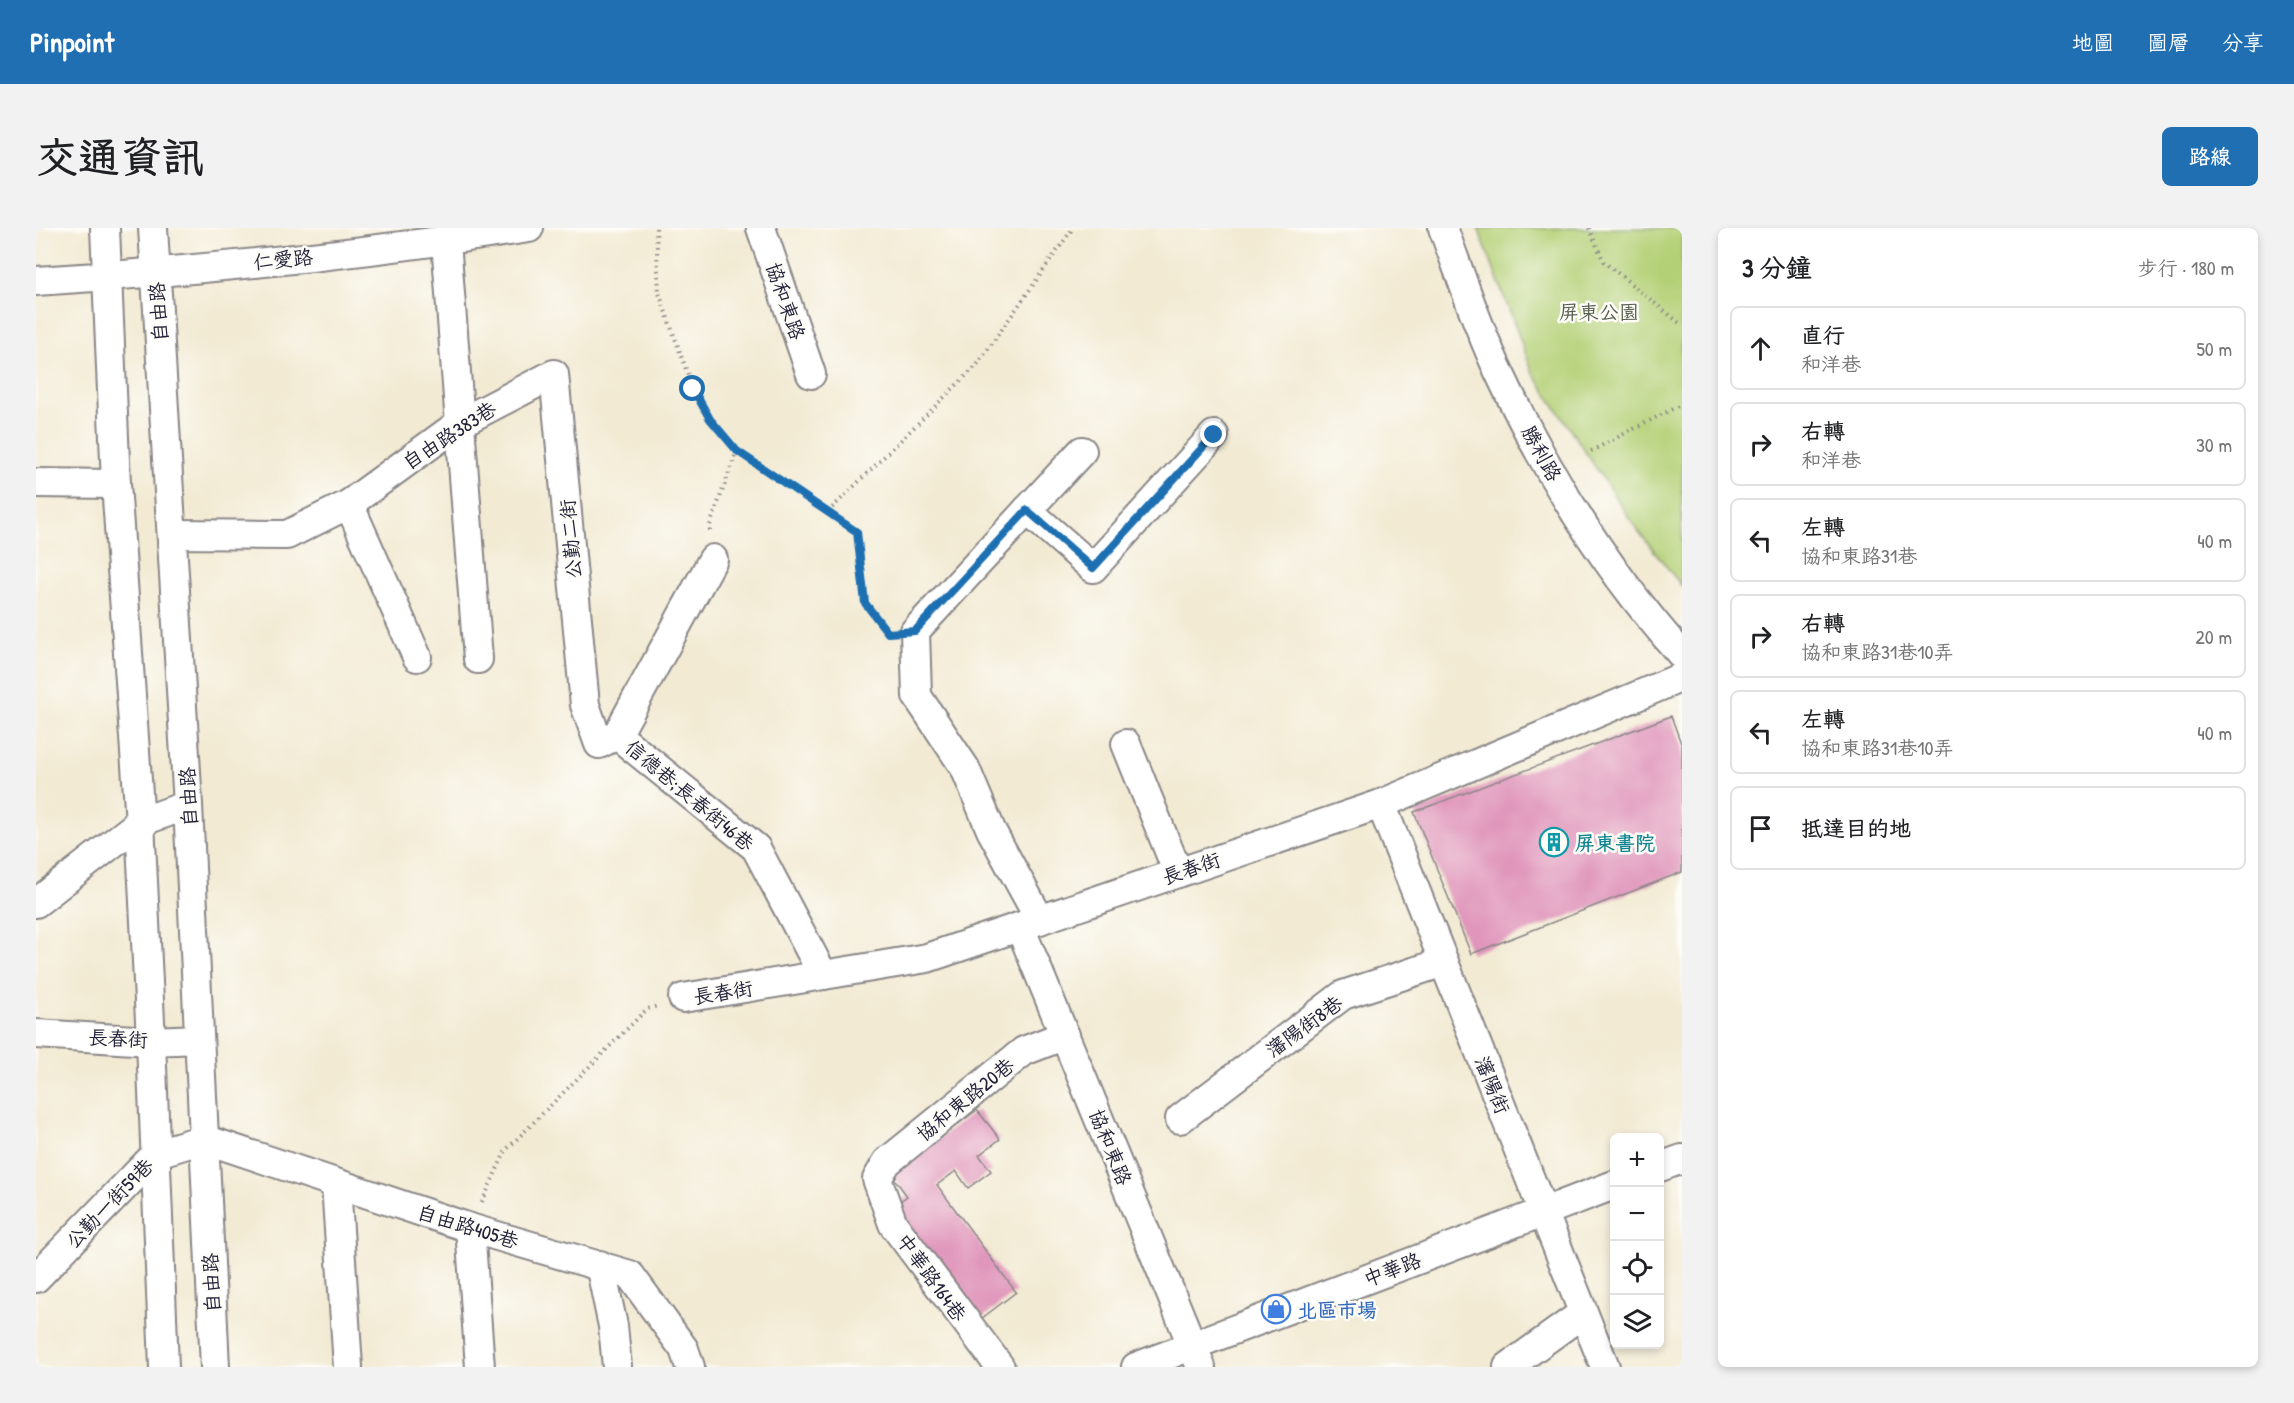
<!DOCTYPE html>
<html lang="zh-TW">
<meta charset="utf-8">
<style>
:root{--surface:#fff;--page:#f2f2f2;--text:#202124;--muted:#757577;--line:#e0e0e0;--accent:#1f6fb2}
body{margin:0;font-family:"Patrick Hand","LXGW WenKai TC",sans-serif;background:var(--page);color:var(--text)}
.controls{position:absolute;right:18px;bottom:18px;display:grid;overflow:hidden;border-radius:9px;box-shadow:0 3px 9px #0003}
.controls button{width:54px;height:54px;display:grid;place-items:center;padding:0;border:0;border-bottom:2px solid var(--line);background:var(--surface);color:var(--text);font:30px sans-serif}
.stop{position:absolute;width:18px;height:18px;margin:-14px;border:4px solid #1f6fb2;border-radius:50%;background:#fff}
.stop.end{background:#1f6fb2;border-color:#fff;box-shadow:0 2px 6px #0008}
.list{margin:0;padding:0;list-style:none}
h2{display:flex;justify-content:space-between;align-items:center;height:78px;margin:0;padding:0 24px;font-size:26px}
h2 small{font-size:20px;font-weight:400;color:var(--muted)}
.list li{display:grid;grid-template-columns:39px 1fr auto;gap:18px;align-items:center;box-sizing:border-box;height:84px;margin:0 12px 12px;padding:0 12px;border:2px solid var(--line);border-radius:9px}
.list b{display:block;font-size:22px;white-space:nowrap}
.list p{margin:0;font-size:20px;white-space:nowrap;color:var(--muted)}
.list em{font-size:20px;font-style:normal;color:var(--muted)}
.icon{flex:none;width:33px;height:33px;fill:none;stroke:currentColor;stroke-width:2;stroke-linecap:round;stroke-linejoin:round}
.map{position:relative;flex:none;width:1646px;height:1139px;overflow:hidden;border-radius:9px}
header{display:flex;align-items:center;gap:36px;box-sizing:border-box;height:84px;padding:0 30px;background:var(--accent);color:#fff}
header strong{font-size:28px}
nav{display:flex;gap:33px;margin-inline-start:auto;font-size:21px}
.intro{display:flex;align-items:center;justify-content:space-between;box-sizing:border-box;height:144px;padding:0 36px}
h1{margin:0;font-size:42px}
.button{padding:15px 27px;border-radius:9px;background:var(--accent);color:#fff;font-size:21px;font-weight:700}
main{display:flex;gap:36px;padding:0 36px}
aside{flex:1;background:var(--surface);border-radius:9px;box-shadow:0 3px 9px #0003}
.map>svg:first-child{display:block}
.green{fill:#b4d076;stroke:#6b7958;stroke-width:1.5}
.building{fill:#e096bb}
.lines{fill:none;stroke-linecap:round;stroke-linejoin:round}
.minor-casing{stroke:#8a8687;stroke-width:32}
.path{stroke:#8a8687;stroke-width:4;stroke-dasharray:1.5 4.5;stroke-linecap:butt}
.minor{stroke:#fff;stroke-width:28}
.route{stroke:#1f6fb2;stroke-width:8}
.labels{text-anchor:middle;dominant-baseline:central;stroke-width:5;stroke-linejoin:round;paint-order:stroke}
.street-label{font-size:20px;fill:#22223b;stroke:#fdfcf7}
.park-label{font-size:20px;fill:#555f50;stroke:#fdfcf7}
.culture-label{font-size:20px;font-weight:bold;fill:#0d838f;stroke:#fdfcf7;text-anchor:start}
.shop-label{font-size:20px;font-weight:bold;fill:#366cbe;stroke:#fdfcf7;text-anchor:start}
</style>
<header>
<strong>Pinpoint</strong>
<nav><a>地圖</a><a>圖層</a><a>分享</a></nav>
</header>
<div class="intro"><h1>交通資訊</h1><a class="button">路線</a></div>
<main>
<div class="map">
<svg width="1646" height="1139" viewBox="0 0 1646 1139">
<rect width="100%" height="100%" fill="#fdfcf7"/>
<filter id="ink" filterUnits="userSpaceOnUse"><feTurbulence type="fractalNoise" baseFrequency=".0167" numOctaves="2"/><feDisplacementMap in="SourceGraphic" scale="12" xChannelSelector="R" yChannelSelector="G"/><feConvolveMatrix kernelMatrix="1 2 1 2 8 2 1 2 1" color-interpolation-filters="sRGB"/></filter>
<filter id="wash" filterUnits="userSpaceOnUse"><feTurbulence type="fractalNoise" baseFrequency=".008" numOctaves="4" result="noise"/><feDisplacementMap in="SourceGraphic" scale="24" xChannelSelector="R" yChannelSelector="G"/><feGaussianBlur stdDeviation="1.35" result="paint"/><feColorMatrix in="noise" values="0 0 0 0 0 0 0 0 0 0 0 0 0 0 0 0 0 1.4 0 .05"/><feComposite in="paint" operator="in"/></filter>
<g filter="url(#wash)">
<rect width="100%" height="100%" fill="#f2ead3"/>
<!-- green -->
<polygon class="green" points="1442,0 1646,0 1646,358 1600,300 1497,145"/>
<g id="blocks">
<!-- building -->
<g class="building">
<polygon points="1635,488 1646,518 1646,644 1435,726 1378,584"/>
<polygon points="941,882 964,911 943,927 955,943 932,960 920,943 901,957 980,1064 941,1094 856,979 871,968 855,946"/>
</g>
</g>
</g>
<g filter="url(#ink)">
<use href="#blocks" fill-opacity="0" stroke="#8a8687" stroke-width="1.5"/>
<g class="lines">
<!-- minor casing -->
<g class="minor-casing">
<g id="minor">
<polyline points="69,0 80,256 104,594 115,813 128,1139"/>
<polyline points="117,0 152,577 179,1139"/>
<polyline points="725,0 775,146"/>
<path d="M1407,0C1425,48 1441,98 1463,144C1510,245 1572,344 1646,427"/>
<polyline points="410,13 442,431"/>
<path d="M0,53C165,43 330,25 493,0"/>
<polyline points="0,255 80,256"/>
<polyline points="313,276 381,429"/>
<polyline points="991,282 1057,340 1178,207"/>
<polyline points="136,306 251,307 313,276 424,195 518,146 549,477 563,516 581,507 720,620 787,747"/>
<polyline points="581,507 677,331"/>
<polyline points="1090,516 1142,645"/>
<polyline points="1345,576 1569,1139"/>
<polyline points="0,675 104,594 152,577"/>
<polyline points="1004,692 955,602 929,540 881,468 879,403 1046,223"/>
<polyline points="984,699 1165,1139"/>
<polyline points="647,770 891,730 1345,576 1646,449"/>
<polyline points="0,806 115,813 163,811"/>
<polyline points="1144,891 1307,767 1408,734"/>
<polyline points="1624,939 1646,931"/>
<polyline points="300,956 312,1139"/>
<polyline points="434,1000 444,1139"/>
<polyline points="564,1037 577,1098 581,1139"/>
<polyline points="0,1050 121,925 168,911 434,1000 594,1047 648,1121 654,1139"/>
<polyline points="964,1139 857,996 841,951 851,934 988,823 1029,807"/>
<polyline points="1100,1139 1578,957"/>
<polyline points="1472,1139 1547,1085"/>
</g>
</g>
<!-- path -->
<g class="path">
<polyline points="620,0 623,65 657,161 674,191 701,223 821,304 829,375 850,402"/>
<polyline points="1553,0 1568,34 1646,97"/>
<polyline points="1555,223 1646,176"/>
<polyline points="792,284 941,137 1037,0"/>
<polyline points="674,303 674,297 701,223"/>
<polyline points="446,974 470,922 611,781 622,778"/>
</g>
<!-- minor -->
<use href="#minor" class="minor"/>
</g>
</g>
<g class="lines" filter="url(#ink)">
<!-- route -->
<polyline class="route" points="657,161 674,191 701,223 821,304 829,375 852,405 879,403 991,282 1057,340 1178,207"/>
</g>
<!-- icons -->
<defs>
<g id="building-ring" transform="scale(1.5)"><circle r="9.5" fill="#fdfcf7" stroke="#0f9aa8" stroke-width="1.5"/><path d="M-4-6H4V6H1V3H-1V6H-4ZM-2.5-4.3h1.7v1.8h-1.7ZM.8-4.3h1.7v1.8H.8ZM-2.5-1h1.7V.8h-1.7ZM.8-1h1.7V.8H.8Z" fill="#0f9aa8"/></g>
<g id="shop-ring" transform="scale(1.5)"><circle r="9.5" fill="#fdfcf7" stroke="#3f7fe0" stroke-width="1.5"/><path d="M-5-2.5h2.3a2.7 3.5 0 0 1 5.4 0H5L5.5 6h-11ZM-1.5-2.5h3a1.5 2.3 0 0 0-3 0Z" fill="#3f7fe0"/></g>
</defs>
<g fill-rule="evenodd">
<use href="#building-ring" x="1518" y="614"/>
<use href="#shop-ring" x="1240" y="1081"/>
</g>
<g class="labels">
<!-- street labels -->
<g class="street-label">
<text transform="translate(247 31) rotate(-6)">仁愛路</text>
<text transform="translate(750 73) rotate(71)">協和東路</text>
<text transform="translate(122 84) rotate(-94)">自由路</text>
<text transform="translate(413 207) rotate(-33)">自由路383巷</text>
<text transform="translate(1506 225) rotate(61)">勝利路</text>
<text transform="translate(534 311) rotate(-95)">公勤二街</text>
<text transform="translate(654 567) rotate(40)">信德巷;長春街46巷</text>
<text transform="translate(152 569) rotate(-93)">自由路</text>
<text transform="translate(1155 640) rotate(-19)">長春街</text>
<text transform="translate(687 764) rotate(-9)">長春街</text>
<text transform="translate(1268 798) rotate(-36)">瀋陽街8巷</text>
<text transform="translate(82 810) rotate(3)">長春街</text>
<text transform="translate(1457 857) rotate(68)">瀋陽街</text>
<text transform="translate(929 871) rotate(-39)">協和東路20巷</text>
<text transform="translate(1075 919) rotate(68)">協和東路</text>
<text transform="translate(73 975) rotate(-46)">公勤一街59巷</text>
<text transform="translate(432 998) rotate(17)">自由路405巷</text>
<text transform="translate(1356 1041) rotate(-21)">中華路</text>
<text transform="translate(896 1049) rotate(54)">中華路164巷</text>
<text transform="translate(175 1055) rotate(-93)">自由路</text>
</g>
<!-- park labels -->
<g class="park-label">
<text x="1563" y="83">屏東公園</text>
</g>
<!-- culture labels -->
<g class="culture-label">
<text x="1539" y="614">屏東書院</text>
</g>
<!-- shop labels -->
<g class="shop-label">
<text x="1261" y="1081">北區市場</text>
</g>
</g>
</svg>
<div class="controls">
<button>+</button>
<button>−</button>
<button><svg class="icon" aria-label="locate" viewBox="0 0 24 24"><circle cx="12" cy="12" r="6"/><path d="M12 2v4M12 18v4M2 12h4M18 12h4"/></svg></button>
<button><svg class="icon" aria-label="layers" viewBox="0 0 24 24"><path d="M12 4l9 5-9 5-9-5zM3 14l9 5 9-5"/></svg></button>
</div>
<div class="stop" style="left:657px;top:161px"></div>
<div class="stop end" style="left:1178px;top:207px"></div>
</div>
<aside>
<h2>3 分鐘<small>步行 · 180 m</small></h2>
<ul class="list">
<li><svg class="icon" aria-label="ahead" viewBox="0 0 24 24"><path d="M12 20V5M6 11l6-6 6 6"/></svg><div><b>直行</b><p>和洋巷</p></div><em>50 m</em></li>
<li><svg class="icon" aria-label="right" viewBox="0 0 24 24"><path d="M7 20v-9h11M14 6l5 5-5 5"/></svg><div><b>右轉</b><p>和洋巷</p></div><em>30 m</em></li>
<li><svg class="icon" aria-label="left" viewBox="0 0 24 24"><path d="M17 20v-9H6M10 6l-5 5 5 5"/></svg><div><b>左轉</b><p>協和東路31巷</p></div><em>40 m</em></li>
<li><svg class="icon" aria-label="right" viewBox="0 0 24 24"><path d="M7 20v-9h11M14 6l5 5-5 5"/></svg><div><b>右轉</b><p>協和東路31巷10弄</p></div><em>20 m</em></li>
<li><svg class="icon" aria-label="left" viewBox="0 0 24 24"><path d="M17 20v-9H6M10 6l-5 5 5 5"/></svg><div><b>左轉</b><p>協和東路31巷10弄</p></div><em>40 m</em></li>
<li><svg class="icon" aria-label="arrive" viewBox="0 0 24 24"><path d="M6 21V4h12l-3 4 3 4H6"/></svg><div><b>抵達目的地</b></div></li>
</ul>
</aside>
</main>
